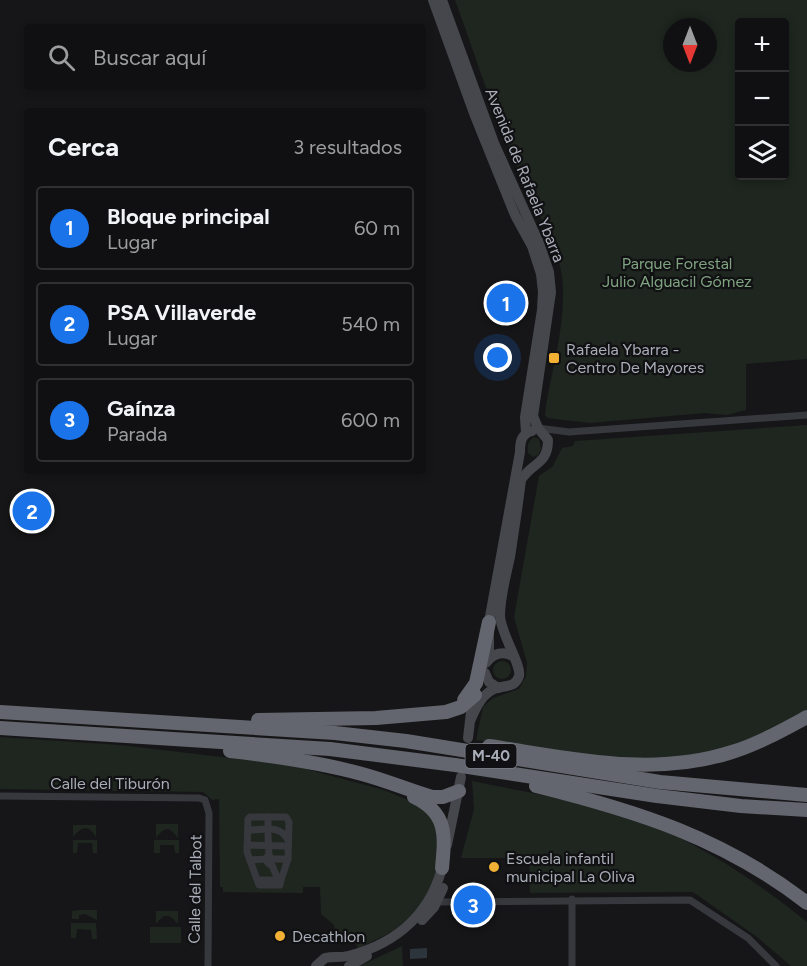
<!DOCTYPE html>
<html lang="es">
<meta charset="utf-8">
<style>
:root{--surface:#101012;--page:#19191b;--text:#f1f3f6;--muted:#9c9d9f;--line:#303032;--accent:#1a73e8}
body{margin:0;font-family:Figtree,sans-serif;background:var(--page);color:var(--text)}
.controls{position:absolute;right:18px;top:18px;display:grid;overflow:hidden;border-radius:6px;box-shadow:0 3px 9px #0003}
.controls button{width:54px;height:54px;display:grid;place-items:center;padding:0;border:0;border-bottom:2px solid var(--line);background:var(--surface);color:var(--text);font:30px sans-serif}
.compass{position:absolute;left:663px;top:18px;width:54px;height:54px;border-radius:50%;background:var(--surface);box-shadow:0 3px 9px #0003;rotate:180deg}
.you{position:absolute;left:498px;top:358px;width:21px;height:21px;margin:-15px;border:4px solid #fff;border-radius:50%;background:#1a73e8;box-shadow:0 0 0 9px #1a73e833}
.badge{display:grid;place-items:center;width:39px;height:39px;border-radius:50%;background:var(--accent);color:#fff;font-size:20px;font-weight:700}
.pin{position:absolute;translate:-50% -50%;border:3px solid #fff;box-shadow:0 2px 6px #0006}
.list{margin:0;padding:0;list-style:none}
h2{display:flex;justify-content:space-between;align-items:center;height:78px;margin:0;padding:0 24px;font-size:26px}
h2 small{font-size:20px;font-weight:400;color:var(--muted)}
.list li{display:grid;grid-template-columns:39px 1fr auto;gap:18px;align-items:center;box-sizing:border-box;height:84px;margin:0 12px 12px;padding:0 12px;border:2px solid var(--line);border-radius:6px}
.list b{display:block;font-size:22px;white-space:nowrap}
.list p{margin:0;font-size:20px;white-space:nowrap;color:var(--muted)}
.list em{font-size:20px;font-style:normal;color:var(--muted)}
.icon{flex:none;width:33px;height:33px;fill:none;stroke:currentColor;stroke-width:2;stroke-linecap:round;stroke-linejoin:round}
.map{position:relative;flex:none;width:807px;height:966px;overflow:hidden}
.search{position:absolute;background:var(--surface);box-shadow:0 3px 9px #0003;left:24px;top:24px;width:402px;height:66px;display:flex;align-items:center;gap:15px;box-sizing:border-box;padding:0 21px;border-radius:6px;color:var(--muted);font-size:22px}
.panel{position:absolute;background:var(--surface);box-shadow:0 3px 9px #0003;left:24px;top:108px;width:402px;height:366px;border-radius:6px}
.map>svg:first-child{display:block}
.green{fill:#1e261f;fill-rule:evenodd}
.water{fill:#2c353c}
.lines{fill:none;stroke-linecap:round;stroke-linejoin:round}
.minor{stroke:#37383d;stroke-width:7}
.secondary{stroke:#45474d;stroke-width:10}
.motorway{stroke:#63666e;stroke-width:14}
.poi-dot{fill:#f2b134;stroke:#111113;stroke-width:2}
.labels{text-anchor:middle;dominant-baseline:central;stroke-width:4.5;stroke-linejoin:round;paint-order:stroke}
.shield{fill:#111113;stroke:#7b7e86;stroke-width:1.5}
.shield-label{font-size:15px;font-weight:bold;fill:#a8adb8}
.street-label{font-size:16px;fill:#a8adb8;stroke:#111113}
.park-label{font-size:16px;fill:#7fa381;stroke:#111113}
.poi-label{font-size:16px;fill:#a8adb8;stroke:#111113;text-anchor:start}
</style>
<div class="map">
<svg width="807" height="966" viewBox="0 0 807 966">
<rect width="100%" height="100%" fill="#161618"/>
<!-- green -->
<g class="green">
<path d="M455,0H807V359L746,364V410L727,415L705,413L590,423L547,418L545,415L546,406C553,364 567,319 562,276C557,242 528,195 515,163C492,110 475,54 455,0ZM740,22H784V176H740ZM672,27H708V63H672Z"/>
<path d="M807,425V710C778,726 742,745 710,752C632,768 553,750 476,740L483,707L493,698L519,689L526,676L527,663L514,617L539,476L553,466L562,448L573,446L575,441Z"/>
<polygon points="533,437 539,439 541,450 538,455 533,457 528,453 528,444"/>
<circle cx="502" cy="670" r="9"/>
<polygon points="0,737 120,745 291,765 384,790 420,805 439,823 436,875 422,903 410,917 397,928 384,936 358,948 356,944 335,930 334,925 321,914 320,887 303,887 303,893 223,892 223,887 220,887 219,799 212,800 203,792 0,789"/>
<path d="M472,781C535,794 611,806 668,832C718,856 764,887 807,922V966H791L757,937L693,892L530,893L529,858H461L474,809Z"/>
<path d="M156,824H178V838C169,827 166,825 156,838Z"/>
<path d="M73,825H96V837C88,824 82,827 73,837Z"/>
<polygon points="73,840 97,840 97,853 93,853 92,843 78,843 77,853 73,853"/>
<polygon points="154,840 179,840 179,853 175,853 174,845 160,845 160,853 154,853"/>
<polygon points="80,910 97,910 97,920 85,914 79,915 79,919 72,919 72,911"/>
<path d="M156,911H178V924C169,914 165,912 156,924Z"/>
<polygon points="71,923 96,923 97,939 92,939 91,930 77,929 76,938 71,938"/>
<rect x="150" y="927" width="31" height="16"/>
<polygon points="402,946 403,966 360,966"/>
</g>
<!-- water -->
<polygon class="water" points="427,948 427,958 410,959 410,949"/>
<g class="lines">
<!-- minor -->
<g class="minor">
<polyline points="538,428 569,432 807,415"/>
<polyline points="0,796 199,798 205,800 209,813 208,966"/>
<polyline points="268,817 286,817 289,822 288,859 273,859"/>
<polyline points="268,825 268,817 250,817 248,819 247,852 259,885 280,885 281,880 277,877 271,863"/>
<path d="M248,830C264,830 280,824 288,840"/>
<polyline points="268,835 269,856"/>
<polyline points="247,845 285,846"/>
<polyline points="250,860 265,859 268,856 273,859 269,864 265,859"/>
<polyline points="258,880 281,880 288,859"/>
<polyline points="572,899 572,966"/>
<polyline points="437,902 690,900 748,938 776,966"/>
</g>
<!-- secondary -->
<g class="secondary">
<polyline points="433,0 475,116 515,215 532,246 541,274 543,292 542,310 525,417 526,433"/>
<path d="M442,0L494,143L539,243L549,272L551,292L533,416L538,428L548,440C548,465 532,462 521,480C518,505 514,531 510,557C506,576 500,596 500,616C501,634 522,666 519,676C515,688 506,685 497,688C483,692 476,707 471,719"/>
<path d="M489,658V622L520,452C520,442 521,434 532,431"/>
<path d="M486,663C493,653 504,650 514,657"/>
<polyline points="485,673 489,682 498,688"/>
<polyline points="468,738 471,712"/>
<polyline points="447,845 461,777"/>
<polyline points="422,920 434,907 443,888"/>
<path d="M316,966L325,958C333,956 340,958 348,956C399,943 433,911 444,860"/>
<polyline points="349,966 367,956"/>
</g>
<!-- motorway -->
<g class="motorway">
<polyline points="464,700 476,683 489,622"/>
<polyline points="0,712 335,733 406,741 660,782 807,795"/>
<polyline points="258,720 376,718 446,712 461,707 475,695"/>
<polyline points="0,728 330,749 455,765 657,796 741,806 807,810"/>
<path d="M489,746C570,758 652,778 732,752C758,744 783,730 807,717"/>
<path d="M230,751C274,756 318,762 362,774C385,780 408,790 432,797H443L459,791"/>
<path d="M536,786C637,811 723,838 807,903"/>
<path d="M414,797C448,813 445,836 442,868"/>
</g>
</g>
<!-- markers -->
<g class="poi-dot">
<rect x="548" y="352" width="12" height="12" rx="3"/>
<circle cx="494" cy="867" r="6"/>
<circle cx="280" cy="936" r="6"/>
</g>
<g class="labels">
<!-- shield labels -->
<rect class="shield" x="465.5" y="744" width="51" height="24" rx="4.5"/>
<g class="shield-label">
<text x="491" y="756">M-40</text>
</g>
<!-- street labels -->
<g class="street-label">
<text transform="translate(525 175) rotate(68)">Avenida de Rafaela Ybarra</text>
<text x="110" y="783">Calle del Tiburón</text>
<text transform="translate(195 889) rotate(-89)">Calle del Talbot</text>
</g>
<!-- park labels -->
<g class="park-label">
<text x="677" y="263">Parque Forestal<tspan x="677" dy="18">Julio Alguacil Gómez</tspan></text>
</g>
<!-- poi labels -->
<g class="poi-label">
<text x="566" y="349">Rafaela Ybarra -<tspan x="566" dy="18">Centro De Mayores</tspan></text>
<text x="506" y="858">Escuela infantil<tspan x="506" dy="18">municipal La Oliva</tspan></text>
<text x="292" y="936">Decathlon</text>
</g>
</g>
</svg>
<div class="controls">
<button>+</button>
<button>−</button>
<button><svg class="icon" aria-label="layers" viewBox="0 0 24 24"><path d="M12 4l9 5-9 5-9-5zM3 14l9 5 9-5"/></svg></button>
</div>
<svg class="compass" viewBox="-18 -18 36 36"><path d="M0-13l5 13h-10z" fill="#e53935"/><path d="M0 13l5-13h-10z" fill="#9c9d9f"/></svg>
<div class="you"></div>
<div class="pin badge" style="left:506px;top:303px">1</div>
<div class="pin badge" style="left:32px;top:511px">2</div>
<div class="pin badge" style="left:473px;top:905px">3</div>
<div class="search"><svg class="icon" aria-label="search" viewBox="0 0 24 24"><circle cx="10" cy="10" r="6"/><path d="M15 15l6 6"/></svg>Buscar aquí</div>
<section class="panel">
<h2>Cerca<small>3 resultados</small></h2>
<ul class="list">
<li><span class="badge">1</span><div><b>Bloque principal</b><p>Lugar</p></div><em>60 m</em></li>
<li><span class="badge">2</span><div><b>PSA Villaverde</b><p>Lugar</p></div><em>540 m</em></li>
<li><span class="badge">3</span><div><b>Gaínza</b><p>Parada</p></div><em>600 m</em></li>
</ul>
</section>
</div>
